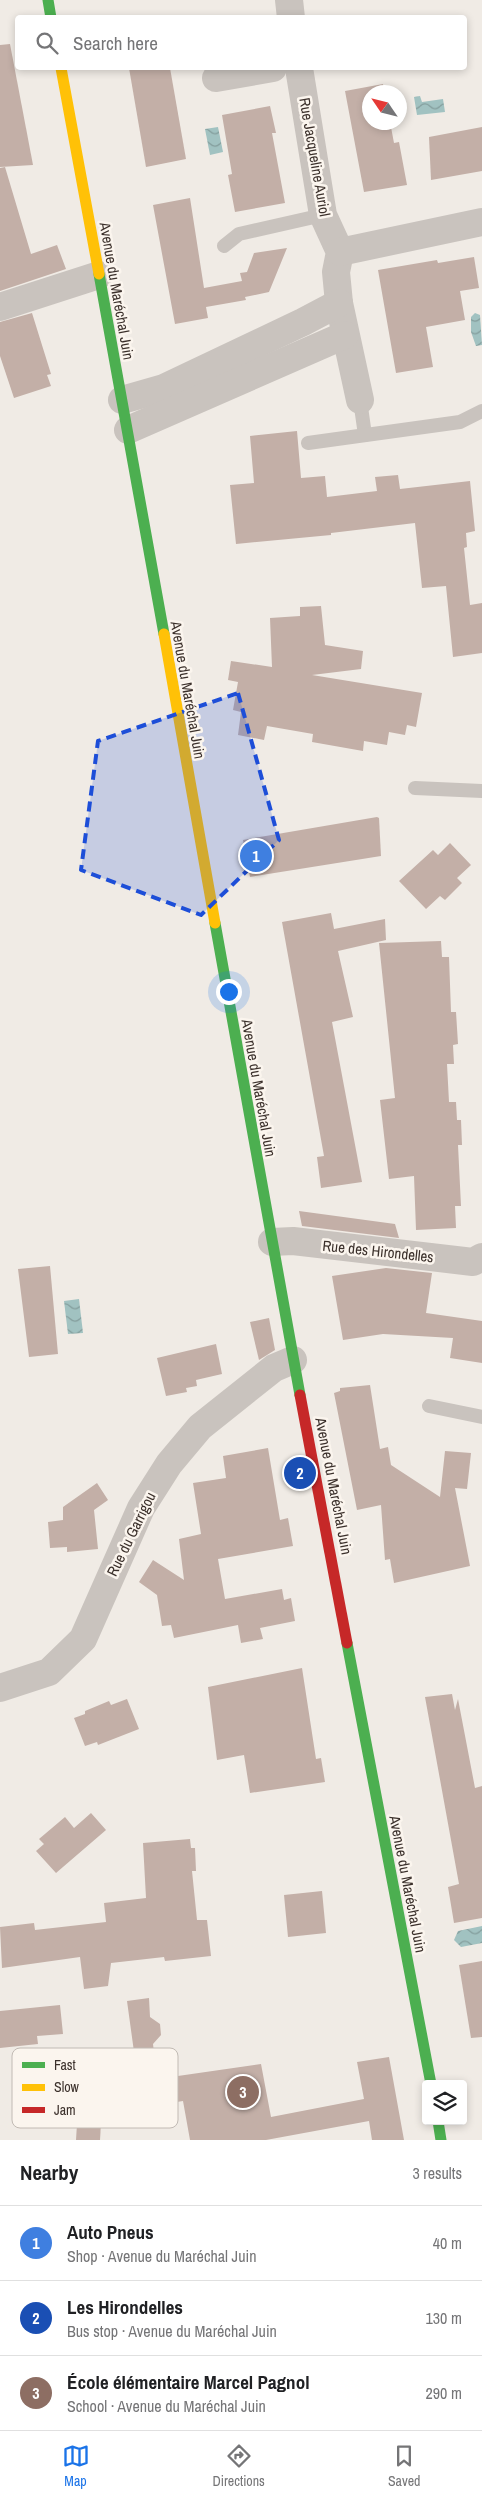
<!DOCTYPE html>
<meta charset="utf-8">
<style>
:root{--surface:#fff;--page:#f6f6f6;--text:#202124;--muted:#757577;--line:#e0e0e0;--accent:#1a73e8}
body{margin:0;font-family:"Archivo Narrow",sans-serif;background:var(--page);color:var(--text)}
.controls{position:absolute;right:15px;bottom:15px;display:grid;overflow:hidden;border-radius:5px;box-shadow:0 2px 8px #0003}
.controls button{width:45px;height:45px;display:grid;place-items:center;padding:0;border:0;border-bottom:1px solid var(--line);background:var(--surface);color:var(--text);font:25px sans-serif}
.compass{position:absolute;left:362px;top:85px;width:45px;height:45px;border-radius:50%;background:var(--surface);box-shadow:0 2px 8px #0003;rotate:305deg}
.you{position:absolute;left:228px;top:991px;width:18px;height:18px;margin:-12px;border:4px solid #fff;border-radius:50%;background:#1a73e8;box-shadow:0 0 0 8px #1a73e833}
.badge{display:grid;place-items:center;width:32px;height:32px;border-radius:50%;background:var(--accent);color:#fff;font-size:16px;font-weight:700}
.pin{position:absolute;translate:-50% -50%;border:2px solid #fff;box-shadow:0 1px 5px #0006}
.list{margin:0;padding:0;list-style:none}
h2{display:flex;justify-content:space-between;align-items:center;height:65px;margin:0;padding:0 20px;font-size:21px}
h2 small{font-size:16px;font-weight:400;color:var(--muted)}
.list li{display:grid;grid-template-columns:32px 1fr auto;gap:15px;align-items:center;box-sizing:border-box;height:75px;padding:0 20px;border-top:1px solid var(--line)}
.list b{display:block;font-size:19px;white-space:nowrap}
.list p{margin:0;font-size:16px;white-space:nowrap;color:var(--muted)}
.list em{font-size:16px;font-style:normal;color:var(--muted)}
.icon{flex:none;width:28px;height:28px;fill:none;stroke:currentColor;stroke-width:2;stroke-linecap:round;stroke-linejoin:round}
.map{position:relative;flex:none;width:482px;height:2140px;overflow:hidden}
.search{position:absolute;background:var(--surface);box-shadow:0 2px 8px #0003;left:15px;right:15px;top:15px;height:55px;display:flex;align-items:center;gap:12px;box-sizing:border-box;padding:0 18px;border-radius:5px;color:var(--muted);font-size:19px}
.sheet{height:290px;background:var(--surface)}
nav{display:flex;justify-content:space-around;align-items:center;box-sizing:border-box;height:70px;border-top:1px solid var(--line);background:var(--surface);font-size:14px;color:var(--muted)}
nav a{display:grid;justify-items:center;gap:2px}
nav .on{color:var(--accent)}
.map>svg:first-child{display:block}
.water{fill:url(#water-waves)}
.building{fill:#c3afa7}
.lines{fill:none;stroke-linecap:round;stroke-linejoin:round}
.lane{stroke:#c9c3be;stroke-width:14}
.street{stroke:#c9c3be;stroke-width:28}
.fast{stroke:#4caf50;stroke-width:11}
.slow{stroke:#ffc107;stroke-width:11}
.jam{stroke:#c62828;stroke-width:11}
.marked{fill:#1d4ed8;fill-opacity:0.2;stroke:#1d4ed8;stroke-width:4;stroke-dasharray:10 6;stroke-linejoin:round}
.labels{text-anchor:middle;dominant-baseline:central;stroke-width:5;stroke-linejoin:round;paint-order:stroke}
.street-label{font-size:15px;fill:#3b302b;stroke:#fbf5ee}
.key{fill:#fbf5ee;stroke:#c1bab4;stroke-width:1}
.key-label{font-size:14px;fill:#3b302b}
</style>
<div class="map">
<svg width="482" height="2140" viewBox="0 0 482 2140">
<defs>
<pattern id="water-waves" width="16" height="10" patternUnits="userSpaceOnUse" patternTransform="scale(1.25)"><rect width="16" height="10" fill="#a1c2c1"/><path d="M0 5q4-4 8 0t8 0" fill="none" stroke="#849e9d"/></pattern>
</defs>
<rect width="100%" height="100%" fill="#f0ebe5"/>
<!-- water -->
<g class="water">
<polygon points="420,96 422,102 443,99 445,112 417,115 414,97"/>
<polygon points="218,127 223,152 210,155 205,129"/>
<polygon points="475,313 480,315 482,345 476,346 471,332 471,317"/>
<polygon points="79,1299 83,1333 68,1334 64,1301"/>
<polygon points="482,1926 482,1943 461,1947 454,1940 458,1931"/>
</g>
<!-- building -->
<g class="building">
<polygon points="10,44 33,165 0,167 0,45"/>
<polygon points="129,68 170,68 186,159 146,167"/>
<polygon points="383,84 384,92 370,92 370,122 390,122 394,143 399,142 407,185 364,192 345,91"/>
<polygon points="270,106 276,133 272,133 285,203 235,212 228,175 232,174 222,115"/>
<polygon points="482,127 482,171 431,180 429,137"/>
<polygon points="5,167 31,254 57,245 66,269 0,291 0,168"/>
<polygon points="190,198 204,288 242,281 240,273 247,272 254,253 287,248 269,292 245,297 246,300 206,307 208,318 175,324 153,205"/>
<polygon points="474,257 479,288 460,291 465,320 426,327 433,367 396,373 378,270 437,260 438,263"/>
<polygon points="32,313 51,374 47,375 51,386 14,398 0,356 0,322"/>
<polygon points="297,431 301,478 325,476 327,497 377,491 375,477 398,475 400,489 470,481 475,531 466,533 467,547 464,548 470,605 482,603 482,653 453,657 446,586 422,588 415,523 331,533 331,535 236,544 230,485 254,483 250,436"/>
<polygon points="321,606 325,645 363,651 361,669 312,675 422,693 416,727 407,725 405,735 389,732 387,745 364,741 363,751 312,742 313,734 267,726 264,740 238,735 241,712 233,710 238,682 228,680 231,661 272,667 270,618 300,616 300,607"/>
<polygon points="377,817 379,818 381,856 250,877 243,840"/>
<polygon points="450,843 471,865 457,878 462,883 445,900 440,896 426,909 399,881 433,850 438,855"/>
<polygon points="331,913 334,929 385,919 386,940 338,951 353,1017 332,1022 362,1182 321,1188 317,1157 324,1156 282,922"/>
<polygon points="441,941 442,957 449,957 451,1012 456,1012 458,1044 453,1045 454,1064 447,1064 449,1102 456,1102 457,1120 461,1120 462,1145 458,1145 461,1206 455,1206 456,1228 416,1230 414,1176 389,1179 380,1100 395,1098 379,943"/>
<polygon points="299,1211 395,1224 399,1238 302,1226"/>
<polygon points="50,1266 58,1354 29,1357 18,1269"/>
<polygon points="386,1268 432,1273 426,1313 482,1321 482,1363 450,1358 453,1338 383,1334 343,1340 332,1276"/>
<polygon points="269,1318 275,1350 259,1360 250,1322"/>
<polygon points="216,1344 222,1374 196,1380 197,1386 186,1388 187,1392 166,1396 157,1358"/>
<polygon points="370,1385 380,1449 388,1447 391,1465 440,1497 445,1451 471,1453 467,1489 455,1488 470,1566 394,1583 390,1559 385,1560 381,1505 357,1510 334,1393 340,1391 340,1388"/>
<polygon points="268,1448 280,1520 288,1518 293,1546 218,1559 225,1599 282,1589 284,1600 291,1598 295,1621 260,1628 263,1639 241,1643 238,1625 174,1638 171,1625 162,1626 157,1595 139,1582 153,1560 184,1580 179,1539 201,1534 193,1483 226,1478 223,1456"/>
<polygon points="97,1483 108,1500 94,1510 98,1549 67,1552 67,1547 50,1548 48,1522 63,1520 63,1507"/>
<polygon points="302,1668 316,1759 321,1758 325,1782 250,1793 244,1755 217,1760 208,1687"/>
<polygon points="452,1694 455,1710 458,1699 475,1788 482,1786 482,1918 454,1923 448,1887 459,1884 425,1697"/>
<polygon points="127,1699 139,1729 98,1745 97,1742 85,1746 74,1718 85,1714 85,1711 109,1701 111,1705"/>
<polygon points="91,1813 106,1830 56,1873 36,1851 44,1844 39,1839 65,1817 74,1828"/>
<polygon points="190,1839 191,1848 195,1848 196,1871 192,1871 197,1920 207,1920 211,1956 165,1961 164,1957 111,1963 108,1986 84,1989 80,1957 2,1968 0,1927 34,1923 35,1930 106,1922 104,1903 146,1898 143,1843"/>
<polygon points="322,1891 326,1933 288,1937 284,1895"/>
<polygon points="482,1961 482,2037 471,2038 459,1965"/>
<polygon points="149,1998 150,2017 160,2024 161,2035 153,2044 157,2079 261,2064 271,2117 364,2099 357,2062 389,2057 404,2140 372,2140 369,2121 266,2140 190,2140 183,2101 158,2105 156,2086 139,2088 127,2001"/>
<polygon points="60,2005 63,2034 37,2036 38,2044 0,2048 0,2011"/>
<polygon points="103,2089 100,2140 76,2140 79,2094"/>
</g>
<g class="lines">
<!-- lane -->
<g class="lane">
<polyline points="224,246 239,234 323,215"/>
<polyline points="360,400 365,435"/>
<polyline points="308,443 460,422 482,411"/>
<polyline points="415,788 482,791"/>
<polyline points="429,1406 482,1417"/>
</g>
<!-- street -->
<g class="street">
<polyline points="289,0 291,18"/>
<polyline points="299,68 323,215 340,252 336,272 339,303 360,400"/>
<polyline points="216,78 273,68"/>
<polyline points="340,252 482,222"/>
<polyline points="0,307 99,275"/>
<polyline points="122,400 164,388 303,322 339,303"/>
<polyline points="128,430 345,335"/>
<polyline points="272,1242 293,1241 473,1262 482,1257"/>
<polyline points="0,1688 49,1672 83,1639 141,1508 169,1464 200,1427 274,1368 293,1360"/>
</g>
<!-- fast -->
<g class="fast">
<polyline points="48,0 51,18"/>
<polyline points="99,274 164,634"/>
<polyline points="215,923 300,1395"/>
<polyline points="347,1643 431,2084"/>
<polyline points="438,2121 441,2140"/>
</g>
<!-- slow -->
<g class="slow">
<polyline points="61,68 99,274"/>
<polyline points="164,634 215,923"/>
</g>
<!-- jam -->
<polyline class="jam" points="300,1395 347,1643"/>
</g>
<!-- marked area -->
<path class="marked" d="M238,693L279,840L201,915L81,870L98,741Z"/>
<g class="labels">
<!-- street labels -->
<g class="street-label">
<text transform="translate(315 157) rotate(80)">Rue Jacqueline Auriol</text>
<text transform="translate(117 291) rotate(80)">Avenue du Maréchal Juin</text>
<text transform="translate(188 690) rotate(80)">Avenue du Maréchal Juin</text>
<text transform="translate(259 1088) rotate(80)">Avenue du Maréchal Juin</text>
<text transform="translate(378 1251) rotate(6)">Rue des Hirondelles</text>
<text transform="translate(334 1486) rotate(79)">Avenue du Maréchal Juin</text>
<text transform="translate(131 1534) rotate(-64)">Rue du Garrigou</text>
<text transform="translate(408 1884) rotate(79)">Avenue du Maréchal Juin</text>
</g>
</g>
<!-- legend -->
<rect x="12" y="2048" width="166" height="80" rx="8" class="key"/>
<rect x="22" y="2062" width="23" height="6" fill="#4caf50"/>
<rect x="22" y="2084" width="23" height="7" fill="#ffc107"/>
<rect x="22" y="2107" width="23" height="6" fill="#c62828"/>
<g class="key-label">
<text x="54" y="2070">Fast</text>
<text x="54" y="2092">Slow</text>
<text x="54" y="2115">Jam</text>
</g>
</svg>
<div class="controls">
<button><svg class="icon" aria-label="layers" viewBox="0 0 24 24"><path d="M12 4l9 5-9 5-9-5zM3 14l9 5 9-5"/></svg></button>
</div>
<svg class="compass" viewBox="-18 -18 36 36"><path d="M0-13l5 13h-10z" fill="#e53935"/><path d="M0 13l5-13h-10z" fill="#757577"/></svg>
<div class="you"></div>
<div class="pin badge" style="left:256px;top:856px;background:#3f7fe0">1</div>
<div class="pin badge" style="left:300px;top:1473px;background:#1a4fb4">2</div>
<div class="pin badge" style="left:243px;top:2092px;background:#8d6e63">3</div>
<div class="search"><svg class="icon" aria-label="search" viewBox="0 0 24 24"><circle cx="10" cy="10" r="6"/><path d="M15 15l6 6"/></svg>Search here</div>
</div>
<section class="sheet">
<h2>Nearby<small>3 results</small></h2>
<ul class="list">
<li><span class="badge" style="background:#3f7fe0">1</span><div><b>Auto Pneus</b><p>Shop · Avenue du Maréchal Juin</p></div><em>40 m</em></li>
<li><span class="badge" style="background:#1a4fb4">2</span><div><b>Les Hirondelles</b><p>Bus stop · Avenue du Maréchal Juin</p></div><em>130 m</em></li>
<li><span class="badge" style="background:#8d6e63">3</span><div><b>École élémentaire Marcel Pagnol</b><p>School · Avenue du Maréchal Juin</p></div><em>290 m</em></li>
</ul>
</section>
<nav>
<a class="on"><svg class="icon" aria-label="map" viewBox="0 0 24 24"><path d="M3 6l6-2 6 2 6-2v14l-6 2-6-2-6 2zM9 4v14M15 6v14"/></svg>Map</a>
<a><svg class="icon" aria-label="directions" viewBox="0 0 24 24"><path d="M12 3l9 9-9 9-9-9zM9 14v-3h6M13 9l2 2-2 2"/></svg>Directions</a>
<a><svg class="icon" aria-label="saved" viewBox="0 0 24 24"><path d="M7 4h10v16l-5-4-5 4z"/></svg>Saved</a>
</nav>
